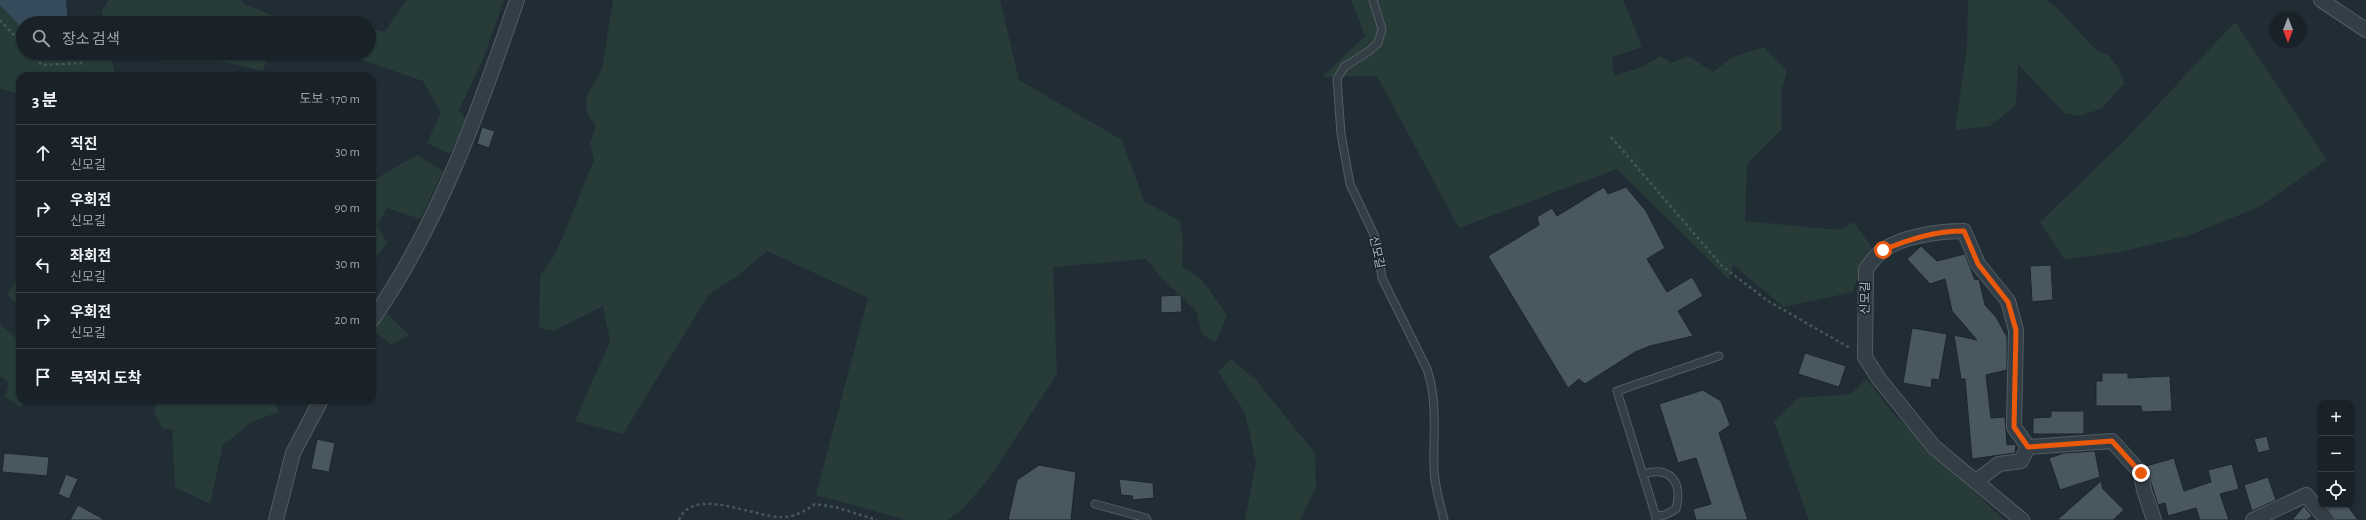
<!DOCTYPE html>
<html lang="ko">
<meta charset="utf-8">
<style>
:root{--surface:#192228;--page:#262f34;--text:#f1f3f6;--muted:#9fa4a8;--line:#373f45}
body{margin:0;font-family:"Alegreya Sans","Noto Sans KR",sans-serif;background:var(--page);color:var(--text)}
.controls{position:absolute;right:12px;bottom:12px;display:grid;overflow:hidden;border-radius:8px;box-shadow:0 1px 3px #0004}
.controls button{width:36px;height:36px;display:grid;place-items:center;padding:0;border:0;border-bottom:1px solid var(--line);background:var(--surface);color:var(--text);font:20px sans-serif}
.compass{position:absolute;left:2270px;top:12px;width:36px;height:36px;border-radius:50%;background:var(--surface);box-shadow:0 1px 3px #0004;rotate:180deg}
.stop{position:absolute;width:12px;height:12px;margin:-9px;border:3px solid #ea580c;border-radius:50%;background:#fff}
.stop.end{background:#ea580c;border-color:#fff;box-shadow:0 1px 4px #0008}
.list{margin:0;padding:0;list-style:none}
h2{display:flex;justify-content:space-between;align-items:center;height:52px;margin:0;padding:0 16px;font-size:17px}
h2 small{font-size:13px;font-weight:400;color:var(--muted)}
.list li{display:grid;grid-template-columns:26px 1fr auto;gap:12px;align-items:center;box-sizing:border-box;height:56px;padding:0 16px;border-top:1px solid var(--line)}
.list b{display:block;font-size:15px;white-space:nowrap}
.list p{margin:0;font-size:13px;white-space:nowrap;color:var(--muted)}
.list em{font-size:13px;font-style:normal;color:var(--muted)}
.icon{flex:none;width:22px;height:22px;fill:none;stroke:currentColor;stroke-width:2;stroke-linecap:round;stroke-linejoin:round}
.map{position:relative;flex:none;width:2366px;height:520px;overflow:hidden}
.search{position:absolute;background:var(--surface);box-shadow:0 1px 3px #0004;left:16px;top:16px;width:360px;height:44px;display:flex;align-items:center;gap:10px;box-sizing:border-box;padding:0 14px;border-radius:22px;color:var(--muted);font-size:15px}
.panel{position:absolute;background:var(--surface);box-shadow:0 1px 3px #0004;left:16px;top:72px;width:360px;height:332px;border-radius:12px}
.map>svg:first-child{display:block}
.green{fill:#273b38}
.water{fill:#364b5b}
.building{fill:#495760;stroke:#1c252c}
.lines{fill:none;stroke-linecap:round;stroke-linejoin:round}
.service-casing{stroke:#525c63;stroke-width:9}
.minor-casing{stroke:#525c63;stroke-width:16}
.path{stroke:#445756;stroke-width:2.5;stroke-dasharray:3 3;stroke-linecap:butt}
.service{stroke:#343e46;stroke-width:7}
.minor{stroke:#343e46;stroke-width:14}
.route{stroke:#ea580c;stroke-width:5}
.labels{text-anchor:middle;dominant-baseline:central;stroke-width:3;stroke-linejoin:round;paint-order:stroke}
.street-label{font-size:12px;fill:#aeb9c2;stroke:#1a232a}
</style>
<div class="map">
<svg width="2366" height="520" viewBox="0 0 2366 520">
<rect width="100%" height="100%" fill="#212d35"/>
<!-- green -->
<g class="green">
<polygon points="109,0 241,0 243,3 276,17 342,21 351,23 103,23 102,11"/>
<polygon points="407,0 504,0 483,59 459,110 467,120 450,154 427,143 441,112 423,81 341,53 369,53 369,28 384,32"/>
<polygon points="613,0 1000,0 1019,80 1122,140 1144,201 1180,221 1183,239 1182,266 1203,281 1227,315 1215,343 1201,333 1197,312 1159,275 1146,259 1053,267 1057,374 990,477 963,509 947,520 907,520 816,495 868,298 767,251 736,277 709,294 623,434 575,421 610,341 603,306 553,331 539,328 540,275 556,253 594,160 590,143 596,126 587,113 586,97 602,69"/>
<polygon points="1351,0 1623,0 1642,47 1612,57 1614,76 1642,67 1661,56 1671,63 1688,56 1713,72 1733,57 1764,47 1787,71 1781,92 1782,129 1747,164 1745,221 1839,230 1854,222 1875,252 1863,260 1853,292 1784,307 1733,265 1729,280 1617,169 1459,228 1377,76 1322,77 1365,36"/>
<polygon points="1968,0 2046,0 2058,9 2096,50 2108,55 2119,69 2124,84 2101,109 2079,116 2064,113 2018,64 2016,105 1990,126 1955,130 1967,47"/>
<polygon points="0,5 23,29 23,53 109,53 116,76 20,76 20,94 0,89"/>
<polygon points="2235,22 2327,160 2259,207 2187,236 2115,253 2064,259 2040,222 2124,141"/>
<polygon points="118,53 268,53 263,71 220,61 162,61"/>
<polygon points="417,155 443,171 420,219 387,208 377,226 387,243 372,263 372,181"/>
<polygon points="20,275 20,308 7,294"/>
<polygon points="372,299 409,335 392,345 372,330"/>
<polygon points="0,324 20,342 20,400 25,400 21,407 5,397 9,382 0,376"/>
<polygon points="1231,359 1257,381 1315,453 1316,487 1300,520 1245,520 1256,463 1245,413 1218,372"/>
<polygon points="1866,379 1895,415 2004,520 1809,520 1774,421 1799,398 1851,394"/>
<polygon points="158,400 273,400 279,412 254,421 223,445 210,504 175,487 172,429 163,429 154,413"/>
</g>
<!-- water -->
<polygon class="water" points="0,0 66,0 68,23 23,23 23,29 0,5"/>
<!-- building -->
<g class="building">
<polygon points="482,127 495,131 489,148 477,144"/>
<polygon points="1604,187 1608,194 1626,187 1646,211 1665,248 1647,259 1667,292 1692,277 1703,296 1678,311 1693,336 1650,346 1635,352 1585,384 1579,379 1568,388 1488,256 1539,225 1537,217 1552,208 1557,216"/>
<polygon points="1921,246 1937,261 1965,254 1975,280 1979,279 1985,305 1996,317 2007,337 2007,370 1986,375 1991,418 2005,417 2007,445 2016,444 2015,453 1972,459 1965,379 1961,379 1954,335 1977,340 1952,311 1945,279 1930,284 1907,259"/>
<polygon points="2051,265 2053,300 2032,302 2030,266"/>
<polygon points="1181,295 1182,312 1161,313 1161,296"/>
<polygon points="1912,328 1947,334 1939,380 1932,379 1931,388 1903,383"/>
<polygon points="1805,353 1846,366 1839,387 1798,374"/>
<polygon points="2102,373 2128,373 2128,378 2170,376 2172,411 2142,412 2141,406 2096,406 2096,381 2102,381"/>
<polygon points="1703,390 1721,401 1730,425 1719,433 1748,520 1696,520 1693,509 1711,504 1696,458 1678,463 1659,404"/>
<polygon points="2051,411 2084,411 2084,434 2033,434 2033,418 2051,417"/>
<polygon points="2267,436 2270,450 2258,453 2254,439"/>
<polygon points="317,439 335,443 329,472 311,469"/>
<polygon points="2095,451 2100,477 2060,490 2049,458 2064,453"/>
<polygon points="4,453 49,457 47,476 2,472"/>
<polygon points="2174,458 2184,491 2211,482 2208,470 2232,464 2239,489 2220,494 2229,520 2200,520 2196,508 2168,516 2165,503 2158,505 2146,466"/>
<polygon points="1039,465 1076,472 1071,520 1008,520 1017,480"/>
<polygon points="66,474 78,479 69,499 58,494"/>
<polygon points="2268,477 2276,500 2252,511 2244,485"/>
<polygon points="1119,479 1153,483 1154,498 1133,500 1132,496 1121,495"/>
<polygon points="2101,481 2103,489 2124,510 2113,520 2057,520"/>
<polygon points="78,505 105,520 70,520"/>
<polygon points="2326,505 2347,505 2358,520 2335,520"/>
<polygon points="2304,506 2312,516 2307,520 2292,520"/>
</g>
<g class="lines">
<!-- service casing -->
<g class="service-casing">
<g id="service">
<path d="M1373,0L1382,29L1378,43L1369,51L1344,67L1337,79L1341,134L1350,184L1376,239L1382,278L1427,369C1438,402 1433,434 1434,468C1434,485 1440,503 1444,520"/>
<path d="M1643,474C1670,466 1683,481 1676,509L1665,515L1655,516"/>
<polyline points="1095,504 1146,518 1147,520"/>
<polyline points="1657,520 1617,391 1719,356"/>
</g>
</g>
<!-- minor casing -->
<g class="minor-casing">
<g id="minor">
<polyline points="2321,0 2366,30"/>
<path d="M372,320C439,224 479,110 517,0"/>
<polyline points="1976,481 1999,464 2021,461 2028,447"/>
<polyline points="276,520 293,453 321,400"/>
<path d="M2022,520L1934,447L1879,379L1865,357L1866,269C1871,263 1876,255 1883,250C1903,236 1940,231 1964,231L1978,264L2008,301L2016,330L2014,427L2028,447L2112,441L2141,473L2144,490L2154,520"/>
<polyline points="2253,520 2306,495 2327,520"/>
</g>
</g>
<!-- path -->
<g class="path">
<polyline points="0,20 23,45"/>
<polyline points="31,53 42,65 81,63 85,53"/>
<polyline points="1611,137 1722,266 1768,301 1850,348"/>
<path d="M679,520C693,485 755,518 782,517C795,517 805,511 815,504L835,507L877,520"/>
</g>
<!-- service -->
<use href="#service" class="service"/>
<!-- minor -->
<use href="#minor" class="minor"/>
</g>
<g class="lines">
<!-- route -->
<path class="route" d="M1883,250C1910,239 1935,231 1964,231L1978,264L2008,302L2016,330L2014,427L2028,447L2112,441L2141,473"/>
</g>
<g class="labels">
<!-- street labels -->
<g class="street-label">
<text transform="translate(1377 252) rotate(78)">신모길</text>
<text transform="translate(1865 298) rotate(-89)">신모길</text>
</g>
</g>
</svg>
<div class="controls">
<button>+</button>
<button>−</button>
<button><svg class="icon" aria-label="locate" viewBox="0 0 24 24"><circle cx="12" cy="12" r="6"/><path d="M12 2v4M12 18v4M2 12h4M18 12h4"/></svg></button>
</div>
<svg class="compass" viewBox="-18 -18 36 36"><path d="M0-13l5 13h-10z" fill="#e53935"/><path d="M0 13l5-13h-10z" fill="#9fa4a8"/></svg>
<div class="stop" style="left:1883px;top:250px"></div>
<div class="stop end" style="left:2141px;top:473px"></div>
<div class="search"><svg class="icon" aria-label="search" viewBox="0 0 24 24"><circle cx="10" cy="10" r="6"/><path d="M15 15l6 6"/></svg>장소 검색</div>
<section class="panel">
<h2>3 분<small>도보 · 170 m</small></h2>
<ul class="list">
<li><svg class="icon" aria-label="ahead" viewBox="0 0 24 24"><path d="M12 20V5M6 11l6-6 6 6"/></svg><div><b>직진</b><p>신모길</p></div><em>30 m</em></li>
<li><svg class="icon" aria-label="right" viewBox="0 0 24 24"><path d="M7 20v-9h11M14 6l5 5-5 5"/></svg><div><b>우회전</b><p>신모길</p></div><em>90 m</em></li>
<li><svg class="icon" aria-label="left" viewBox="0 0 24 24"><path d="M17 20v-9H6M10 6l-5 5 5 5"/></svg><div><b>좌회전</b><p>신모길</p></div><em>30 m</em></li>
<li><svg class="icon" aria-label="right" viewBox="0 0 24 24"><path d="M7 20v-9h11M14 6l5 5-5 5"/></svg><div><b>우회전</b><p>신모길</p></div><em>20 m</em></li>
<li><svg class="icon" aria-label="arrive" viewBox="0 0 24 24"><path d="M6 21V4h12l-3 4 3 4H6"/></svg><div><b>목적지 도착</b></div></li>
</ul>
</section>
</div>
